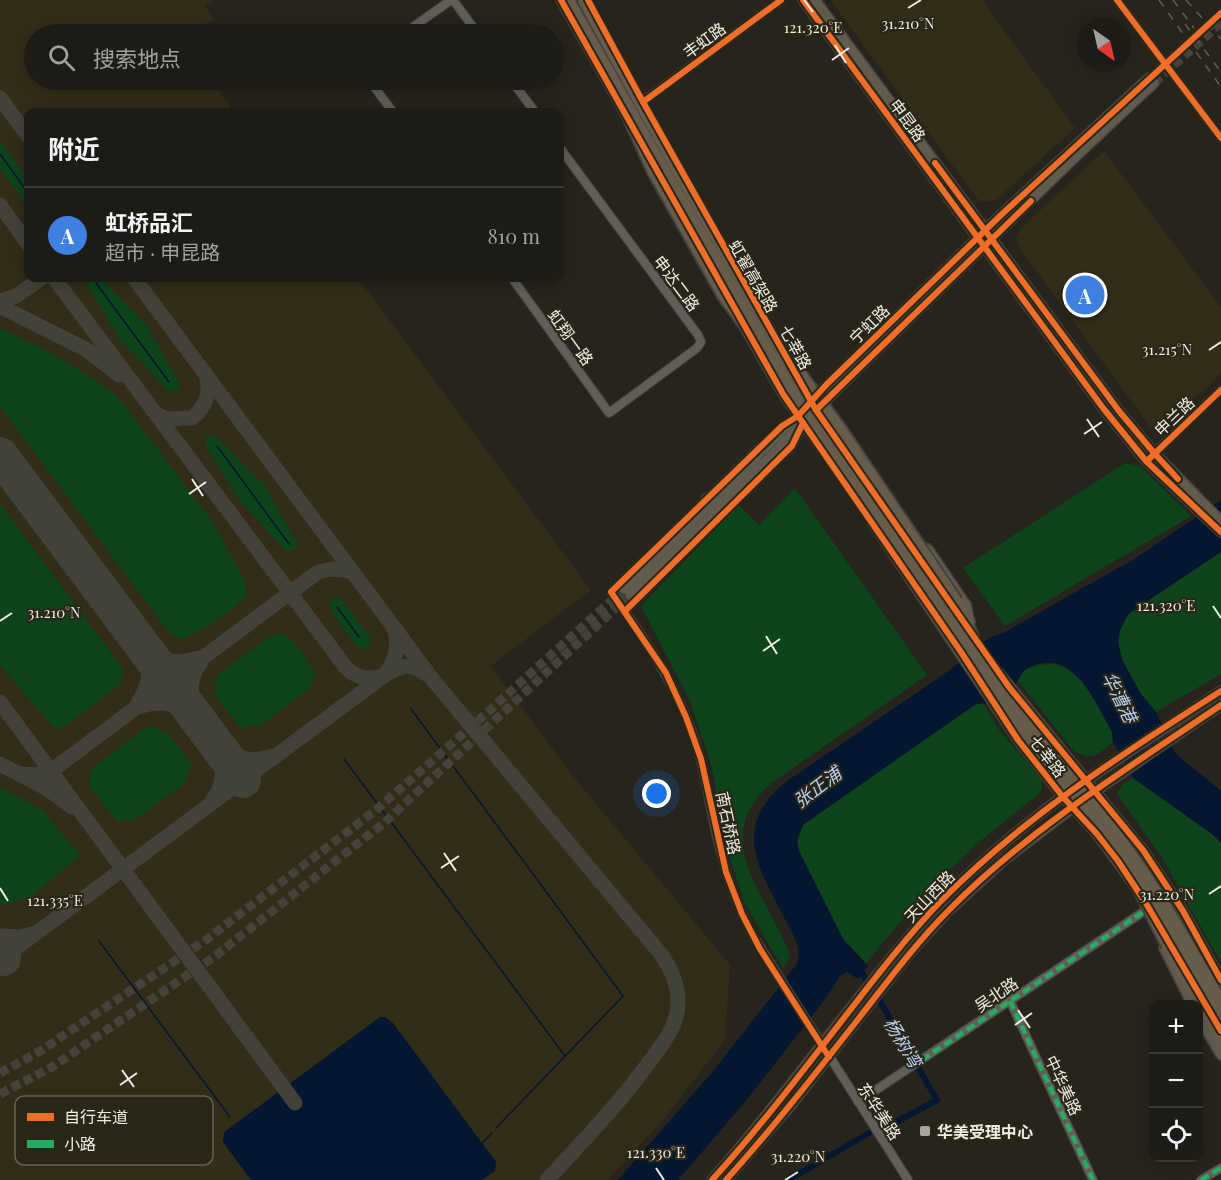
<!DOCTYPE html>
<html lang="zh">
<meta charset="utf-8">
<style>
:root{--surface:#1c1b15;--page:#25241e;--text:#f1f3f6;--muted:#a0a1a0;--line:#3a3934;--accent:#db2777}
body{margin:0;font-family:"Playfair Display","Noto Sans SC",serif;background:var(--page);color:var(--text)}
.controls{position:absolute;right:18px;bottom:18px;display:grid;overflow:hidden;border-radius:12px;box-shadow:0 3px 15px #0003}
.controls button{width:54px;height:54px;display:grid;place-items:center;padding:0;border:0;border-bottom:2px solid var(--line);background:var(--surface);color:var(--text);font:30px sans-serif}
.compass{position:absolute;left:1077px;top:18px;width:54px;height:54px;border-radius:50%;background:var(--surface);box-shadow:0 3px 15px #0003;rotate:146deg}
.you{position:absolute;left:657px;top:794px;width:21px;height:21px;margin:-15px;border:4px solid #fff;border-radius:50%;background:#1a73e8;box-shadow:0 0 0 9px #1a73e833}
.badge{display:grid;place-items:center;width:39px;height:39px;border-radius:50%;background:var(--accent);color:#fff;font-size:20px;font-weight:700}
.pin{position:absolute;translate:-50% -50%;border:3px solid #fff;box-shadow:0 2px 6px #0006}
.list{margin:0;padding:0;list-style:none}
h2{display:flex;justify-content:space-between;align-items:center;height:78px;margin:0;padding:0 24px;font-size:26px}
h2 small{font-size:20px;font-weight:400;color:var(--muted)}
.list li{display:grid;grid-template-columns:39px 1fr auto;gap:18px;align-items:center;box-sizing:border-box;height:96px;padding:0 24px;border-top:2px solid var(--line)}
.list b{display:block;font-size:22px;white-space:nowrap}
.list p{margin:0;font-size:20px;white-space:nowrap;color:var(--muted)}
.list em{font-size:20px;font-style:normal;color:var(--muted)}
.icon{flex:none;width:33px;height:33px;fill:none;stroke:currentColor;stroke-width:2;stroke-linecap:round;stroke-linejoin:round}
.map{position:relative;flex:none;width:1221px;height:1180px;overflow:hidden}
.search{position:absolute;background:var(--surface);box-shadow:0 3px 15px #0003;left:24px;top:24px;width:540px;height:66px;display:flex;align-items:center;gap:15px;box-sizing:border-box;padding:0 21px;border-radius:33px;color:var(--muted);font-size:22px}
.panel{position:absolute;background:var(--surface);box-shadow:0 3px 15px #0003;left:24px;top:108px;width:540px;height:174px;border-radius:12px}
.map>svg:first-child{display:block}
.built{fill:#312d19}
.green{fill:#0e441c}
.water{fill:#051630}
.lines{fill:none;stroke-linecap:round;stroke-linejoin:round}
.stream{stroke:#051630;stroke-width:1.5}
.canal{stroke:#051630;stroke-width:6}
.taxiway{stroke:#43423a;stroke-width:15}
.runway{stroke:#43423a;stroke-width:36}
.major-tunnel{stroke:#44423a;stroke-width:9;stroke-dasharray:9 4.5;stroke-linecap:butt}
.minor-casing{stroke:#44423c;stroke-width:10}
.major-casing{stroke:#44423c;stroke-width:12}
.highway-casing{stroke:#44423c;stroke-width:14}
.minor{stroke:#605e58;stroke-width:8}
.major{stroke:#615a4d;stroke-width:9}
.highway{stroke:#675b4c;stroke-width:10}
.rail{stroke:#606058;stroke-width:1.5;stroke-dasharray:8 8;stroke-linecap:butt}
.highway-bridge-casing{stroke:#44423c;stroke-width:14;stroke-linecap:butt}
.highway-bridge{stroke:#675b4c;stroke-width:10}
.quiet{stroke:#26ab63;stroke-width:4.5;stroke-dasharray:9 4.5;stroke-linecap:butt}
.cycleway-casing{stroke:#2a2718;stroke-width:10}
.cycleway{stroke:#ee6e29;stroke-width:6}
.ticks{fill:none;stroke:#eeece2;stroke-width:2}
.poi-dot{fill:#a8a69d;stroke:#2a2718;stroke-width:2}
.labels{text-anchor:middle;dominant-baseline:central;stroke-width:4.5;stroke-linejoin:round;paint-order:stroke}
.street-label{font-size:16px;fill:#eeece2;stroke:#2a2718}
.poi-label{font-size:16px;font-weight:bold;fill:#eeece2;stroke:#2a2718;text-anchor:start}
.water-label{font-size:18px;font-style:italic;fill:#b7d0f2;stroke:#2a2718}
.key{fill:#2a2718;stroke:#656255;stroke-width:1.5}
.key-label{font-size:16px;fill:#eeece2}
.ticks-label{font-size:15px;text-anchor:middle;fill:#eeece2;stroke:#2a2718;stroke-width:4.5;stroke-linejoin:round;paint-order:stroke}
</style>
<div class="map">
<svg width="1221" height="1180" viewBox="0 0 1221 1180">
<rect width="100%" height="100%" fill="#26241c"/>
<!-- built -->
<g class="built">
<polygon points="0,0 213,0 205,6 214,19 192,34 34,34 34,80 210,80 235,112 28,112 28,278 358,278 591,590 491,666 573,776 730,965 725,1040 663,1120 608,1180 0,1180"/>
<polygon points="830,0 982,0 1075,128 995,201 979,201"/>
<polygon points="1104,151 1221,307 1221,374 1161,430 1150,427 1019,247 1016,238 1019,230"/>
</g>
<!-- green -->
<g class="green">
<polygon points="0,141 28,179 28,207 0,169"/>
<polygon points="91,278 100,278 147,326 179,383 179,389 174,391 167,390 120,339 87,286"/>
<path d="M0,328C43,349 85,368 121,401L214,524L246,584C246,587 247,591 246,594C242,607 196,634 182,639L170,634L0,406Z"/>
<polygon points="211,435 217,437 265,486 297,543 297,548 292,551 285,550 238,499 206,446 206,440"/>
<polygon points="1125,463 1140,466 1191,516 1005,626 963,568"/>
<path d="M795,488L927,675L773,782C706,837 768,896 790,955L783,969L744,902L726,846L711,763L689,699L641,606L739,505L759,525Z"/>
<polygon points="0,504 123,669 120,685 65,726 55,729 0,665"/>
<path d="M1221,552V674L1156,712C1146,704 1140,693 1134,682C1121,659 1109,634 1131,612Z"/>
<path d="M334,598L341,599L370,637C371,644 369,647 363,649L357,647L330,609L329,603Z"/>
<path d="M278,633C295,635 307,661 316,674L311,678L313,685L260,726L256,727L249,724L241,729L215,695L217,693C214,686 215,682 218,675L272,635Z"/>
<path d="M1055,664C1086,673 1097,705 1112,732L1113,742C1098,754 1093,762 1074,751L1018,681C1024,665 1040,664 1055,664Z"/>
<path d="M978,703H983L1000,731L1040,778L1042,785L1041,792L979,842L921,897L866,963L843,939L799,851C796,839 799,829 807,821Z"/>
<polygon points="153,726 163,733 166,731 193,766 186,772 187,779 183,784 136,819 130,821 122,819 118,822 90,787 89,774 94,767 145,728"/>
<polygon points="1133,778 1212,834 1221,843 1221,962 1161,856 1117,794 1123,784"/>
<polygon points="0,787 42,810 80,855 31,897 4,905 0,902"/>
</g>
<!-- water -->
<g class="water">
<path d="M1221,500V552L1131,612L1127,616L1120,631L1118,642L1122,660L1141,694L1156,712L1175,753L1221,791V843L1212,834L1133,778L1113,742L1112,732C1095,702 1071,641 1025,670C1020,674 1020,680 1014,685C1008,691 995,700 987,703C982,704 978,703 973,706L803,825L797,841L799,851L843,939L868,966L858,979L847,972L840,976L826,998L749,1097L678,1180H618L714,1070L797,964C802,948 794,936 786,921C758,867 729,825 790,779L950,670L989,638L1005,632L1136,558Z"/>
<polygon points="380,1017 385,1017 393,1023 482,1143 496,1161 495,1171 482,1180 251,1180 225,1145 223,1141 224,1132"/>
</g>
<g class="lines">
<!-- stream -->
<g class="stream">
<polyline points="0,154 28,193"/>
<polyline points="96,283 169,382"/>
<polyline points="217,446 289,544"/>
<polyline points="337,607 359,637"/>
<polyline points="411,709 623,996 496,1128"/>
<polyline points="344,759 565,1056"/>
<polyline points="99,941 230,1117"/>
<polyline points="482,1143 492,1133"/>
</g>
<!-- canal -->
<g class="canal">
<polyline points="859,969 874,991 937,1100 885,1128"/>
<polyline points="788,1180 869,1133"/>
</g>
<!-- taxiway -->
<g class="taxiway">
<polyline points="0,98 28,136"/>
<polyline points="0,205 28,244"/>
<path d="M54,278L347,669C359,679 370,680 385,675C396,660 399,647 395,629"/>
<path d="M134,278L433,680L660,953C673,971 681,991 677,1013C673,1032 661,1046 650,1061C619,1104 583,1141 547,1180"/>
<polyline points="0,301 16,296 42,278"/>
<polyline points="0,306 87,350 119,375"/>
<path d="M156,414L166,419L192,418C207,406 211,392 206,374"/>
<path d="M144,646C160,661 177,666 198,658"/>
<polyline points="0,702 295,1103"/>
<path d="M138,703C152,681 153,663 139,642"/>
<path d="M141,706C163,699 182,704 198,721"/>
<path d="M197,718C189,700 188,678 201,662"/>
<path d="M217,745C233,759 252,763 272,756"/>
<polyline points="0,764 46,788 72,807"/>
<polyline points="22,774 35,775 51,771 318,572 332,569 352,571"/>
<path d="M213,799C227,781 224,762 215,743"/>
<polyline points="0,936 20,937 32,934"/>
<path d="M0,960L385,675C400,666 412,662 426,674"/>
</g>
<!-- runway -->
<g class="runway">
<polyline points="0,455 243,780"/>
<polyline points="0,953 3,958"/>
</g>
<!-- major-tunnel -->
<g class="major-tunnel">
<polyline points="1149,78 1221,13"/>
<polyline points="1154,83 1221,23"/>
<polyline points="0,1073 42,1050 203,942 376,810 490,710 624,589"/>
<polyline points="0,1094 52,1067 214,957 385,822 630,595"/>
</g>
<!-- minor casing -->
<g class="minor-casing">
<g id="minor">
<polyline points="453,0 478,34"/>
<polyline points="1117,0 1221,138"/>
<polyline points="403,34 451,0"/>
<polyline points="369,80 393,112"/>
<polyline points="511,80 535,112"/>
<polyline points="627,113 781,0"/>
<polyline points="512,278 609,413 697,348 701,342 698,335 560,148"/>
<path d="M760,447L611,592C645,639 678,687 696,743C706,776 710,811 719,845C726,876 738,906 752,934L908,1180"/>
<polyline points="1146,461 1221,390"/>
<polyline points="625,611 792,446 802,427"/>
<polyline points="1010,1001 1093,1180"/>
<polyline points="858,1102 1149,908"/>
<polyline points="1201,1180 1221,1168"/>
</g>
</g>
<!-- major casing -->
<g class="major-casing">
<g id="major">
<polyline points="561,0 628,118"/>
<polyline points="803,0 1103,408 1146,461 1221,532"/>
<polyline points="815,0 1119,411 1155,454 1221,521"/>
<polyline points="740,319 783,394 822,449"/>
<polyline points="812,400 1001,215 1149,78"/>
<polyline points="819,407 1069,163 1154,83"/>
<polyline points="706,499 722,489"/>
<polyline points="872,522 1018,740 1063,797 1097,834 1138,890"/>
<polyline points="928,549 966,605 970,622"/>
<polyline points="624,589 704,510 739,479 758,455 801,413"/>
<path d="M630,595C690,537 749,479 807,419"/>
<polyline points="998,672 1143,850 1183,911 1221,980"/>
<polyline points="1082,783 1221,691"/>
<polyline points="1091,794 1221,705"/>
<polyline points="1164,948 1192,1004"/>
<polyline points="1198,1016 1221,1055"/>
<path d="M712,1180C785,1098 847,1007 920,924C963,875 1014,833 1066,794"/>
<polyline points="726,1180 791,1105 908,955 947,912 1004,860 1075,806"/>
</g>
</g>
<!-- highway casing -->
<g class="highway-casing">
<g id="highway">
<polyline points="653,172 723,296 743,323"/>
<polyline points="957,601 973,636"/>
<polyline points="1167,946 1221,1041"/>
</g>
</g>
<!-- minor -->
<use href="#minor" class="minor"/>
<!-- major -->
<use href="#major" class="major"/>
<!-- highway -->
<use href="#highway" class="highway"/>
<!-- rail -->
<g class="rail">
<polyline points="1159,0 1221,87"/>
<polyline points="1173,0 1194,28"/>
<polyline points="1186,0 1221,39"/>
<polyline points="1185,24 1221,72"/>
</g>
<!-- highway-bridge casing -->
<g class="highway-bridge-casing">
<g id="highway-bridge">
<polyline points="569,0 663,167 816,432 1038,752 1112,842 1135,872 1157,906 1221,1016"/>
<path d="M583,0L672,162L824,426L1022,716C1053,758 1088,796 1119,837C1158,889 1189,945 1221,1001"/>
<polyline points="626,112 653,172"/>
<polyline points="799,371 841,429 957,601"/>
<polyline points="1136,884 1167,946"/>
</g>
</g>
<!-- highway-bridge -->
<use href="#highway-bridge" class="highway-bridge"/>
<!-- quiet -->
<g class="quiet">
<polyline points="1010,1001 1093,1180"/>
<polyline points="922,1060 1149,908"/>
<polyline points="1201,1180 1221,1168"/>
</g>
<!-- cycleway casing -->
<g class="cycleway-casing">
<g id="cycleway">
<polyline points="561,0 783,394 961,652 1018,740 1063,797 1097,834 1118,861 1147,905 1221,1031"/>
<polyline points="588,0 643,102 816,410 1009,687 1143,850 1183,911 1221,980"/>
<polyline points="803,0 1103,408 1146,461 1221,532"/>
<polyline points="1117,0 1221,138"/>
<polyline points="643,102 781,0"/>
<polyline points="935,163 1119,411 1155,454 1178,479"/>
<polyline points="816,410 1031,201"/>
<polyline points="1148,460 1221,390"/>
<polyline points="625,611 792,446 803,423"/>
<polyline points="829,1057 760,949 742,914 726,872 701,759 686,717 666,673 611,592 782,426 798,416 827,384 1001,215 1221,13"/>
<path d="M712,1180C754,1134 792,1085 830,1036C865,991 900,944 939,903C1022,818 1122,754 1221,691"/>
<path d="M726,1180C773,1128 816,1073 859,1018C888,981 916,943 949,910C1029,829 1127,769 1221,705"/>
</g>
</g>
<!-- cycleway -->
<use href="#cycleway" class="cycleway"/>
</g>
<!-- ticks -->
<path class="ticks" d="M804,0L813,12M908,8L921,0M835,45L846,63M832,60L849,48M1209,350L1221,342M1087,419L1099,437M1084,434L1102,422M192,479L203,496M189,494L206,482M1213,606L1221,618M0,621L12,613M766,636L777,654M763,651L780,639M444,853L456,871M441,868L459,856M0,888L8,901M1209,894L1221,886M1018,1010L1030,1028M1015,1025L1032,1013M122,1070L134,1087M120,1085L137,1073M656,1168L664,1180M785,1180L798,1172"/>
<!-- markers -->
<rect class="poi-dot" x="919" y="1125" width="12" height="12" rx="3"/>
<g class="labels">
<!-- street labels -->
<g class="street-label">
<text transform="translate(704 40) rotate(-36)">丰虹路</text>
<text transform="translate(908 120) rotate(54)">申昆路</text>
<text transform="translate(754 276) rotate(60)">虹翟高架路</text>
<text transform="translate(677 283) rotate(53)">申达二路</text>
<text transform="translate(869 324) rotate(-44)">宁虹路</text>
<text transform="translate(571 337) rotate(54)">虹翔一路</text>
<text transform="translate(796 347) rotate(61)">七莘路</text>
<text transform="translate(1174 416) rotate(-44)">申兰路</text>
<text transform="translate(1048 756) rotate(52)">七莘路</text>
<text transform="translate(729 823) rotate(78)">南石桥路</text>
<text transform="translate(929 896) rotate(-46)">天山西路</text>
<text transform="translate(996 994) rotate(-34)">吴北路</text>
<text transform="translate(1064 1085) rotate(65)">中华美路</text>
<text transform="translate(880 1111) rotate(57)">东华美路</text>
</g>
<!-- poi labels -->
<g class="poi-label">
<text x="937" y="1131">华美受理中心</text>
</g>
<!-- water labels -->
<g class="water-label">
<text transform="translate(1120 697) rotate(63)">华漕港</text>
<text transform="translate(817 787) rotate(-37)">张正浦</text>
<text transform="translate(903 1042) rotate(59)">杨树湾</text>
</g>
</g>
<!-- legend -->
<rect x="15" y="1096" width="198" height="69" rx="9" class="key"/>
<rect x="27" y="1113" width="27" height="8" fill="#ee6e29"/>
<rect x="27" y="1140" width="27" height="8" fill="#26ab63"/>
<g class="key-label">
<text x="64" y="1123">自行车道</text>
<text x="64" y="1150">小路</text>
</g>
<g class="ticks-label">
<text x="908" y="29">31.210°N</text>
<text x="813" y="33">121.320°E</text>
<text x="1167" y="355">31.215°N</text>
<text x="1166" y="611">121.320°E</text>
<text x="54" y="618">31.210°N</text>
<text x="1167" y="900">31.220°N</text>
<text x="55" y="906">121.335°E</text>
<text x="656" y="1158">121.330°E</text>
<text x="798" y="1162">31.220°N</text>
</g>
</svg>
<div class="controls">
<button>+</button>
<button>−</button>
<button><svg class="icon" aria-label="locate" viewBox="0 0 24 24"><circle cx="12" cy="12" r="6"/><path d="M12 2v4M12 18v4M2 12h4M18 12h4"/></svg></button>
</div>
<svg class="compass" viewBox="-18 -18 36 36"><path d="M0-13l5 13h-10z" fill="#e53935"/><path d="M0 13l5-13h-10z" fill="#a0a1a0"/></svg>
<div class="you"></div>
<div class="pin badge" style="left:1085px;top:295px;background:#3f7fe0">A</div>
<div class="search"><svg class="icon" aria-label="search" viewBox="0 0 24 24"><circle cx="10" cy="10" r="6"/><path d="M15 15l6 6"/></svg>搜索地点</div>
<section class="panel">
<h2>附近<small></small></h2>
<ul class="list">
<li><span class="badge" style="background:#3f7fe0">A</span><div><b>虹桥品汇</b><p>超市 · 申昆路</p></div><em>810 m</em></li>
</ul>
</section>
</div>
